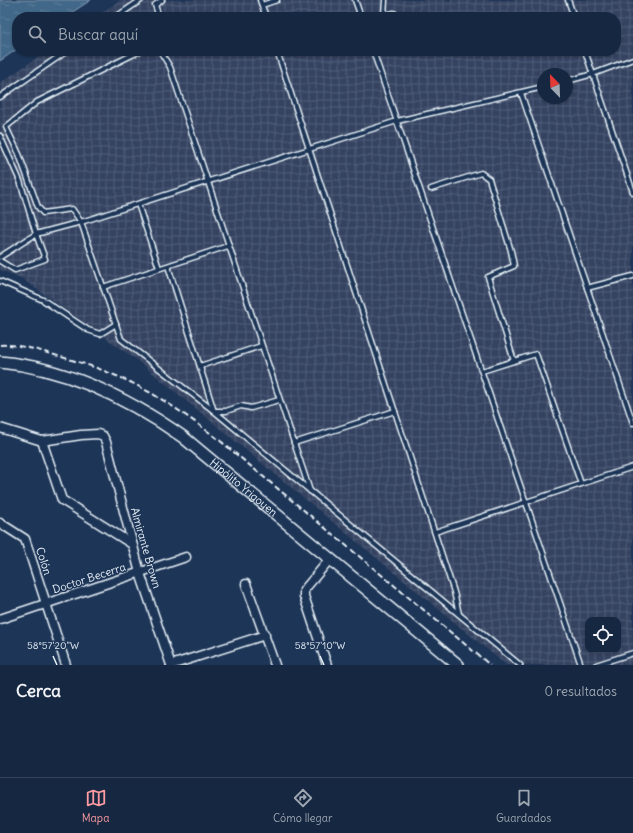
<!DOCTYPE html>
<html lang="es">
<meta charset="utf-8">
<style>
:root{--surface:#162841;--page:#23344c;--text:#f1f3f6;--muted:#9ea6b1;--line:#35445a;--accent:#ff9aa2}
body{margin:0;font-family:Delius,sans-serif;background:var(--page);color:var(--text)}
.controls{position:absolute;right:12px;bottom:12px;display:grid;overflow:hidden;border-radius:8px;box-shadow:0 1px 3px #0004}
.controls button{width:36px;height:36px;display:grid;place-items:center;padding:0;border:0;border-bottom:1px solid var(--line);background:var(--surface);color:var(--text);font:20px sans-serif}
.compass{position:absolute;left:537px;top:68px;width:36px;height:36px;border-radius:50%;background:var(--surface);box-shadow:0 1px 3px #0004;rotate:337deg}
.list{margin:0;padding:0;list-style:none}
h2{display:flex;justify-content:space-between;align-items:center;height:52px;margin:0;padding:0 16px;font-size:17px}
h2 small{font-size:13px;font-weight:400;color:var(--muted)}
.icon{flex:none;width:22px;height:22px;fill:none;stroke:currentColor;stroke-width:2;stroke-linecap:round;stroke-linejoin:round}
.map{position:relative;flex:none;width:633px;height:665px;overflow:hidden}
.search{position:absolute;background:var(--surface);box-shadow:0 1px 3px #0004;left:12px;right:12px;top:12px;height:44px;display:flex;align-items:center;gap:10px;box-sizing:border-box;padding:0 14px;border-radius:16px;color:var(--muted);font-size:15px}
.sheet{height:112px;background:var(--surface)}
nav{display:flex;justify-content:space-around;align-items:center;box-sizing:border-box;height:56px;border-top:1px solid var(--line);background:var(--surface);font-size:11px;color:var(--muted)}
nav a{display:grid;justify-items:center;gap:2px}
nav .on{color:var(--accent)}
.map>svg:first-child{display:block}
.industrial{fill:url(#industrial-grid);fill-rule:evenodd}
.water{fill:url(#water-ripples);stroke:#849eb5}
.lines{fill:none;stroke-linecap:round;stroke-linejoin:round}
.lane-casing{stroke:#e8f1f8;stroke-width:7}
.street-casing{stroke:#e8f1f8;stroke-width:11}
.secondary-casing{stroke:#e8f1f8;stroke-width:14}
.lane{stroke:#1d3557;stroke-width:4}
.street{stroke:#1d3557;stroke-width:8}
.secondary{stroke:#1d3557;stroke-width:11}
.rail{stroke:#e8f1f8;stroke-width:2;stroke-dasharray:6 3;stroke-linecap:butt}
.ticks{fill:none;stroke:#e8f1f8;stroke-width:1.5}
.labels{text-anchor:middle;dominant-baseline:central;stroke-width:3;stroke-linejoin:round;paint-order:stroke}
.street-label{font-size:11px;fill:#e8f1f8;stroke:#1d3557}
.ticks-label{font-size:10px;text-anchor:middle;fill:#e8f1f8;stroke:#1d3557;stroke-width:3;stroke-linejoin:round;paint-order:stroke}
</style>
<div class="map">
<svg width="633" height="665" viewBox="0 0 633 665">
<defs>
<pattern id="industrial-grid" width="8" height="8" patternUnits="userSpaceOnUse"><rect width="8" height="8" fill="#344361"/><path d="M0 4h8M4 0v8" fill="none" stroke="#515f78"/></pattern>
<pattern id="water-ripples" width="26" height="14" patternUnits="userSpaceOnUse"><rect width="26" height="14" fill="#426789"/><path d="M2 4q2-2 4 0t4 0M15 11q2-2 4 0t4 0" fill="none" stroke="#5d7d9a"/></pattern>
</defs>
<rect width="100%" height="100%" fill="#1d3557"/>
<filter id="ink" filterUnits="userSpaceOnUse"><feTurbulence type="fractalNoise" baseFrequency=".025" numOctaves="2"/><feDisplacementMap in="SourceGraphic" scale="8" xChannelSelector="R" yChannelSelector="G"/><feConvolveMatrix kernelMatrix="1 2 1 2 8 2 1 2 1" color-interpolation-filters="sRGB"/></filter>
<g filter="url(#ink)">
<!-- industrial -->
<path class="industrial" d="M120,0H633V665H506L138,361L21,278L0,270V83L47,51H616V17H96ZM543,74H567V98H543ZM588,620H618V650H588Z"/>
<!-- water -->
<polygon class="water" points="0,0 91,0 65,17 17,17 17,49 0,61"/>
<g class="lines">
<!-- lane casing -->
<g class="lane-casing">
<g id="lane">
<polyline points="260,0 266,17"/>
<polyline points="355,0 361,17"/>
<polyline points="568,0 574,17"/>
<polyline points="262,5 277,0"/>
<polyline points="384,15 385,0"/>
<polyline points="116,17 141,0"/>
<polyline points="159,17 155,5 162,0"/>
<polyline points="377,17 394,13 399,17"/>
<polyline points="140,51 37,102 6,127 19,154 38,207 43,213 72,209 81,222 121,339 214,411 520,665"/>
<polyline points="160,51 170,67 310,491"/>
<polyline points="277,51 454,592 459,614"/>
<polyline points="373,51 581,665"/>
<polyline points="585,51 633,192"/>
<polyline points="567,81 593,74 633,59"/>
<polyline points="521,93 633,423"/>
<polyline points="0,97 67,51"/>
<polyline points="0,136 20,181 36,234 81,222 397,121 543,87"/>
<polyline points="431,189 481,173 489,179 511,251 514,266 488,277 514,361"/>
<polyline points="138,204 159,268"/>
<polyline points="0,257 36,234 45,259 15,270 0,261"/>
<polyline points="168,266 214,411 226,411 241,406 251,408 279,400"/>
<polyline points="0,281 43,300 88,330 100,334 116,324"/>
<polyline points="103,287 228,246"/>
<polyline points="587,288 633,276"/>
<polyline points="200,366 261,346"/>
<polyline points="482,371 536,354 581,484"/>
<polyline points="294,443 395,411"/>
<polyline points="435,532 633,467"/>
<polyline points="596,665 633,653"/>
</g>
</g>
<!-- street casing -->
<g class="street-casing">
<g id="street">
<polyline points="0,428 42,441 81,435 98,434 103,436 106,442 140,573 171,665"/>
<polyline points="42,441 62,500 132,544"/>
<polyline points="0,523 25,539 66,665"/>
<polyline points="246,584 275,665"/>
<polyline points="0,619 186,557"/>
<polyline points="171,665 265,635"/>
<polyline points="327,665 304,596 304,590 330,559"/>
</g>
</g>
<!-- secondary casing -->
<g class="secondary-casing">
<g id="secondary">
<path id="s1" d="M0,362C67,368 129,399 183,437L458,665"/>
</g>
</g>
<!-- lane -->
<use href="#lane" class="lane"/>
<!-- street -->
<use href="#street" class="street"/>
<!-- secondary -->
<use href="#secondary" class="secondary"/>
<!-- rail -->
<path class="rail" d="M0,345C17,344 35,349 51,354C72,360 94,366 114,375C152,390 186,415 218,439L490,665"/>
</g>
</g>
<!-- ticks -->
<path class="ticks" d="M53,656L57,665M320,656L324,665"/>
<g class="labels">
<!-- street labels -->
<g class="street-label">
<text stroke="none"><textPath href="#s1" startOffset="279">Hipólito Yrigoyen</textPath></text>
<text transform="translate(146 548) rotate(74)">Almirante Brown</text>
<text transform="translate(44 561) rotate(72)">Colón</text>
<text transform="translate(89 578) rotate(-18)">Doctor Becerra</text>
</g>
</g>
<g class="ticks-label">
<text x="53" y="649">58°57'20"W</text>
<text x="320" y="649">58°57'10"W</text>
</g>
</svg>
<div class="controls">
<button><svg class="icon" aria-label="locate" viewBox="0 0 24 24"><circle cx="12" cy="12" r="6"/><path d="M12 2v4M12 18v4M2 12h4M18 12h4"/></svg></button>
</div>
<svg class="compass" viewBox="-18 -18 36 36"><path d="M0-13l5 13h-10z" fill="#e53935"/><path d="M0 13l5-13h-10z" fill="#9ea6b1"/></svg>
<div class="search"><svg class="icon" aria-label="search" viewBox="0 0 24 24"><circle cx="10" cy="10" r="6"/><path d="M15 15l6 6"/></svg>Buscar aquí</div>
</div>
<section class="sheet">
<h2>Cerca<small>0 resultados</small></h2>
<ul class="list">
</ul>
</section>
<nav>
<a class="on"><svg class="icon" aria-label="map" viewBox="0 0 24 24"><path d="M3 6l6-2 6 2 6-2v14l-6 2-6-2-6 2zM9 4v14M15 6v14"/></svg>Mapa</a>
<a><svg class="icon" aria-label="directions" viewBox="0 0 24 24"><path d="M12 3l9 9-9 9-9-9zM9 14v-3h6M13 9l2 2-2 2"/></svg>Cómo llegar</a>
<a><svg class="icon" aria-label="saved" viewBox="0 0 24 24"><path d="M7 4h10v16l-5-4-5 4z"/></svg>Guardados</a>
</nav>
